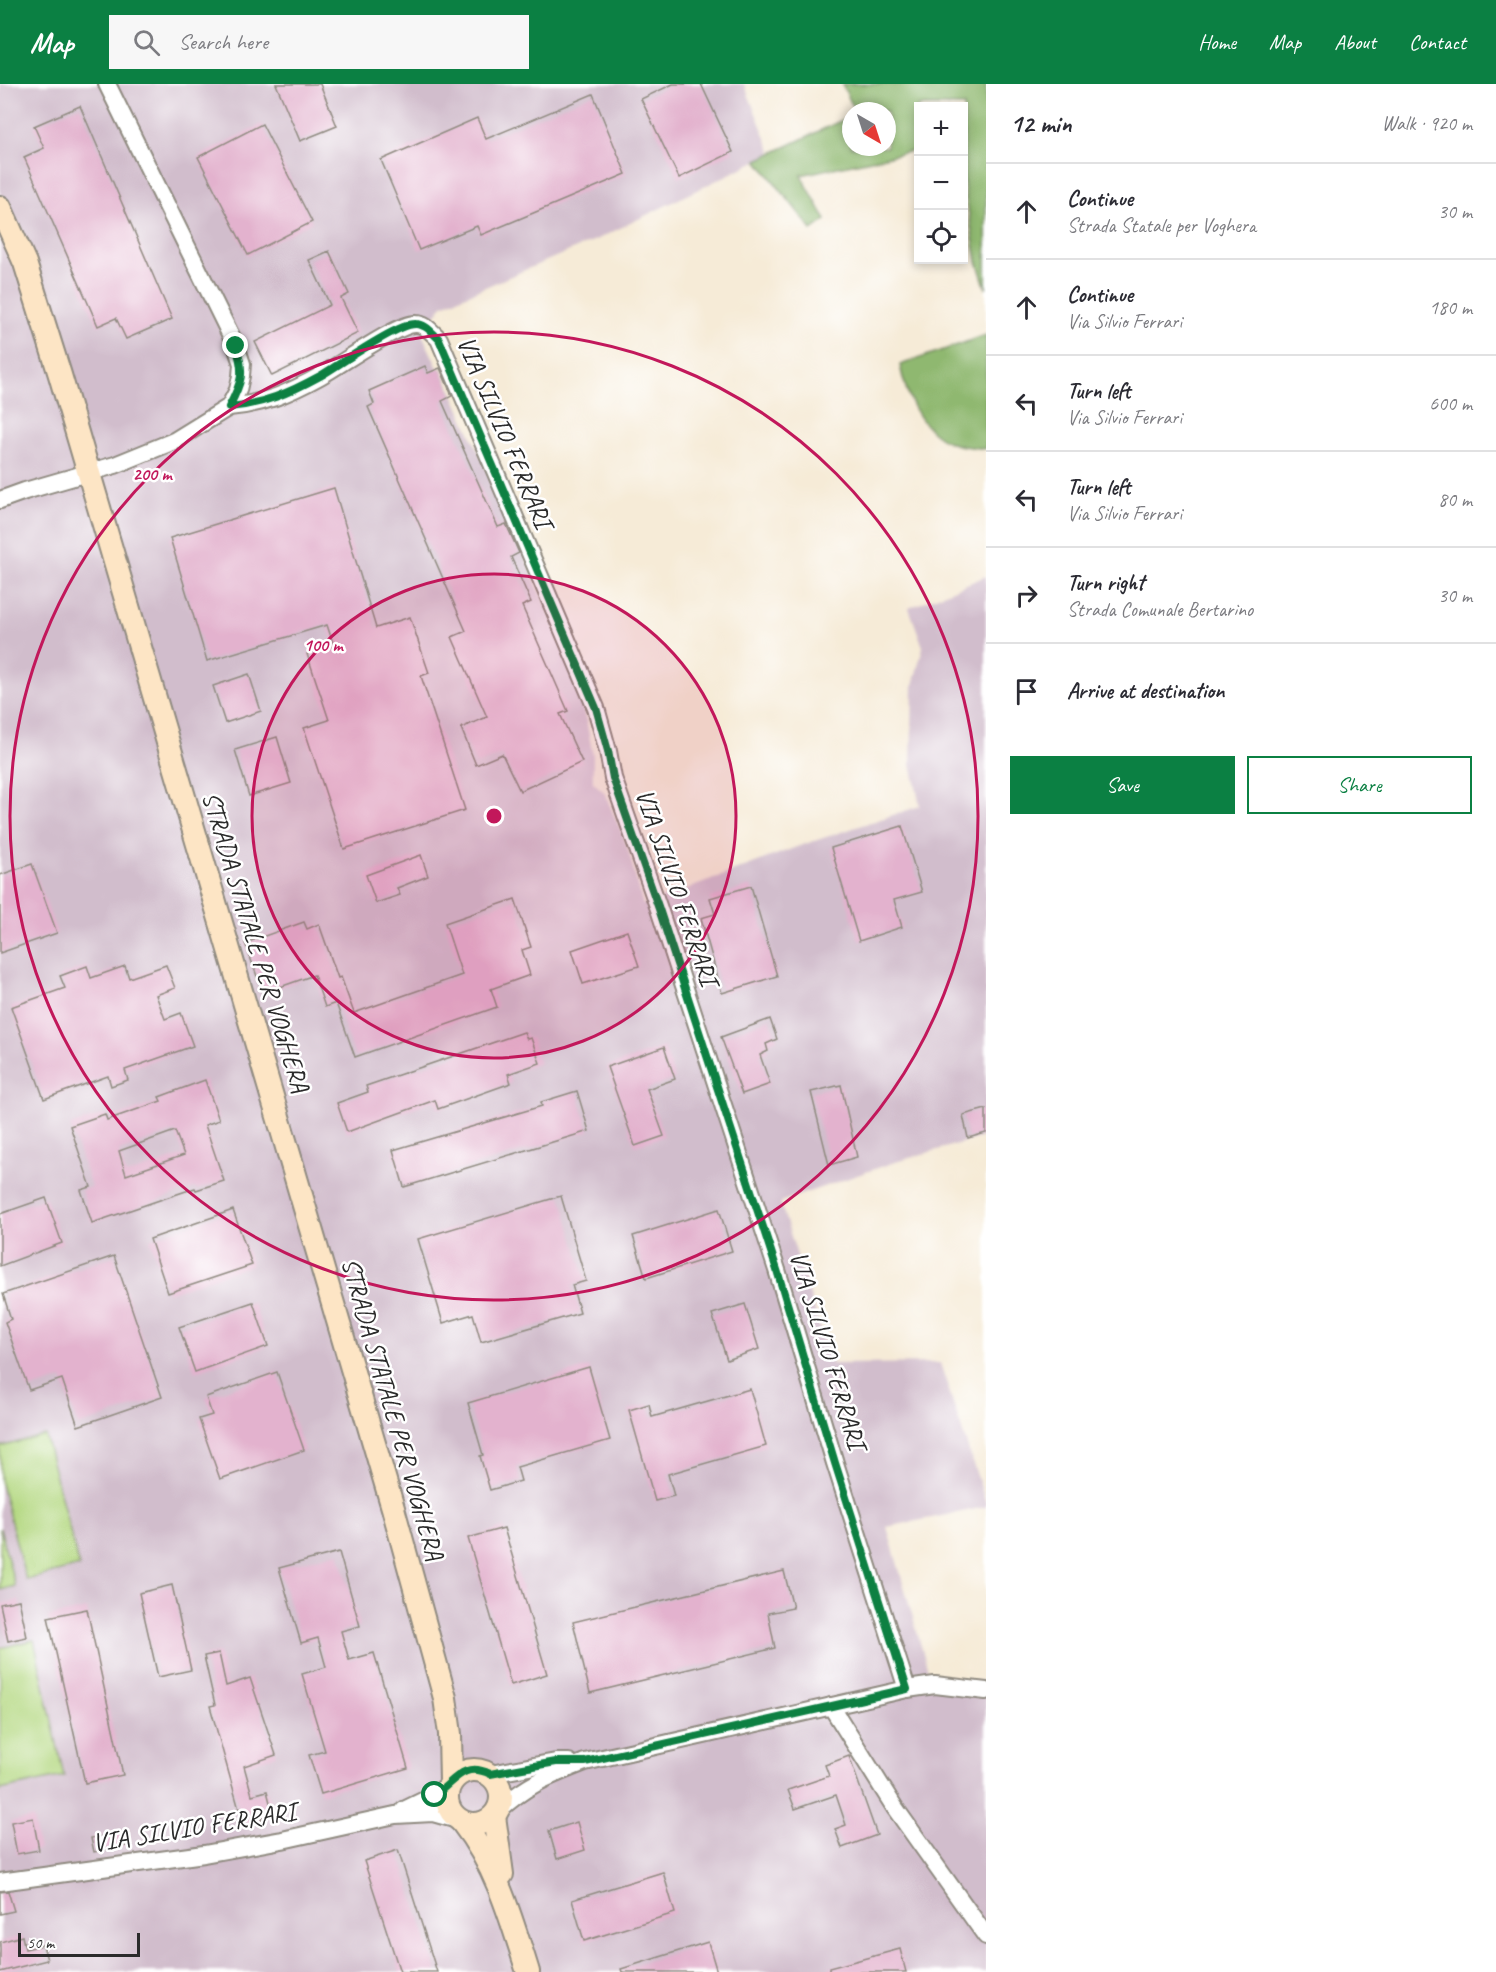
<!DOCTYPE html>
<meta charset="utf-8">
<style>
:root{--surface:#fff;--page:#f7f7f7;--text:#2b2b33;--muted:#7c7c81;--line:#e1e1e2;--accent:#0b8043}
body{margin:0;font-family:Caveat,sans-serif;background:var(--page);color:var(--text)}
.controls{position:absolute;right:18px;top:18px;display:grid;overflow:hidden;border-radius:0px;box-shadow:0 3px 9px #0003}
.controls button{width:54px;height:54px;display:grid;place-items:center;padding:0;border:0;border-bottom:2px solid var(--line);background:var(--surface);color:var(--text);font:30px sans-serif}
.compass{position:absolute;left:842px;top:18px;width:54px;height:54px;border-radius:50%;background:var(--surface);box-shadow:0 3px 9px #0003;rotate:141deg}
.scale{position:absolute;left:18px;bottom:15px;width:122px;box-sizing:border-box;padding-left:6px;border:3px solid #2b2b2b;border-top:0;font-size:16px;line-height:21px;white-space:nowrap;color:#2b2b2b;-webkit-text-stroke:4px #fff;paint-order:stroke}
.stop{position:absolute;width:18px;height:18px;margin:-14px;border:4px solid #0b8043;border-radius:50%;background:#fff}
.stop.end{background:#0b8043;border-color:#fff;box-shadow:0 2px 6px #0008}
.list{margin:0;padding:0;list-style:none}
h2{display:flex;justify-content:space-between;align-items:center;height:78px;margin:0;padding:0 24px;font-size:26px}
h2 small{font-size:20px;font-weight:400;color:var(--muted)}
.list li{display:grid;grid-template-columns:39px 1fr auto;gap:18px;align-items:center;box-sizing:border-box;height:96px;padding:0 24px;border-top:2px solid var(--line)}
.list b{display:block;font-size:22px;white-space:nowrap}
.list p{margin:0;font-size:20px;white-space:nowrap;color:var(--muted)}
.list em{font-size:20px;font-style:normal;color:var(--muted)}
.actions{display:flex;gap:12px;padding:18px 24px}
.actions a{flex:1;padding:14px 0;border:2px solid var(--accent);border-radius:0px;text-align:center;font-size:21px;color:var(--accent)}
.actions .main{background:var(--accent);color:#fff}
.icon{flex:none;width:33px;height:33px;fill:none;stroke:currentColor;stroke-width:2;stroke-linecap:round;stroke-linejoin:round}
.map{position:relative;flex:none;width:986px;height:1888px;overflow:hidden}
header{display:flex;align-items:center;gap:36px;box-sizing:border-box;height:84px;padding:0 30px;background:var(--accent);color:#fff}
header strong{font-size:28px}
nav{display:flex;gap:33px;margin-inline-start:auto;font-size:21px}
.search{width:420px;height:54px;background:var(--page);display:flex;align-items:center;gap:15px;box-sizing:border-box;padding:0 21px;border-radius:0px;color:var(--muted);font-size:22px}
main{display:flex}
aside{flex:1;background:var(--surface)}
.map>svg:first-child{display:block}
.industrial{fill:#d1bdcc}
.green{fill:#b4d881;stroke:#708256;stroke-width:1.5}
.forest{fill:#8fb86f;stroke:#5d724d;stroke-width:1.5}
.building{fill:#e3b2ce;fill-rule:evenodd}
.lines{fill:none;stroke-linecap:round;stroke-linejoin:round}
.minor-casing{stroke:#908b81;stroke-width:20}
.secondary-casing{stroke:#908b81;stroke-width:26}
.minor{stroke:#fff;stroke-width:16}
.secondary{stroke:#fde5c5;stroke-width:22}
.route{stroke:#0b8043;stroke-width:8}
.ring{fill:none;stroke:#c2185b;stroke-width:3}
.labels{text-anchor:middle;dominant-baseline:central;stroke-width:5;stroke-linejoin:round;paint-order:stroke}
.street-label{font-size:26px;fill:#2b2b2b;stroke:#fff}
.centre{fill:#c2185b;stroke:#fff;stroke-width:3}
.ring-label{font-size:18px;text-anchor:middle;font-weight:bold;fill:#c2185b;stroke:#fff;stroke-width:5;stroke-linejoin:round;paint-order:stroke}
</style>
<header>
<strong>Map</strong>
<div class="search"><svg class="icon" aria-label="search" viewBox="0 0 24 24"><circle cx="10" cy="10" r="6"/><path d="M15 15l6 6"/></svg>Search here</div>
<nav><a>Home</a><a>Map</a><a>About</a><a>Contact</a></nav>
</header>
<main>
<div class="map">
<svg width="986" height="1888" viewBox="0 0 986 1888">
<rect width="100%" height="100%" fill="#fff"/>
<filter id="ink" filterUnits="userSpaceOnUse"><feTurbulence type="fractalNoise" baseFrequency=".0167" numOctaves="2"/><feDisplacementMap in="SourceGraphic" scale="12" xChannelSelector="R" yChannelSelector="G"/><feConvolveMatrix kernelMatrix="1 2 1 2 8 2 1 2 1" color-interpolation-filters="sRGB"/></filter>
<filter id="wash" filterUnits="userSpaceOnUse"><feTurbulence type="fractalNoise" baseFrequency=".008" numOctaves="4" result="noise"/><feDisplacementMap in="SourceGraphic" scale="24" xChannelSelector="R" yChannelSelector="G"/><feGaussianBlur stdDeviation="1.35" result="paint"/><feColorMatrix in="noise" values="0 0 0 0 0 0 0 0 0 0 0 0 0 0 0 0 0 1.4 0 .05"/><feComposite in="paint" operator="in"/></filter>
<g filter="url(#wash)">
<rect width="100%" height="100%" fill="#f6ebd7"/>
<!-- industrial -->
<polygon class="industrial" points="0,0 744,0 772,69 600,154 443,221 422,250 438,284 441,283 523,468 579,601 593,671 593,698 604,708 621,747 628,765 643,821 698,801 799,762 920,722 911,680 913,601 923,563 909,524 986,492 986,1052 892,1079 780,1118 832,1280 940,1279 986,1419 986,1423 887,1443 930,1593 986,1598 986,1888 0,1888"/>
<!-- green -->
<g class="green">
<polygon points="45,1351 79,1482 26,1496 0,1396 0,1363"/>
<polygon points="0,1444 15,1502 0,1506"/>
<polygon points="34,1556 64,1692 0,1706 0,1564"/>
</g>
<!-- forest -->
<g class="forest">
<polygon points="842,0 986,0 986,205 977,177 964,103 964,22 918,22 918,66 801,91 826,136 812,146 757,76 851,32 851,63 887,63 887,27 855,27"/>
<path d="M986,251V365C974,363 960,363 949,358C920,347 905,308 900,281Z"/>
</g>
<g id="blocks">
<!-- building -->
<g class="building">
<polygon points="276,0 320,0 337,42 300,57"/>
<polygon points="673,0 701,0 733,68 679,94 641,15"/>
<polygon points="593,10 626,90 481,151 477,142 419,166 381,76 477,34 486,55"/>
<polygon points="80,22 172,235 126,255 116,234 98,242 24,73 44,64 34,42"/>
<polygon points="262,40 312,138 248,171 198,73"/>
<polygon points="329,167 349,210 341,214 358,249 272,292 255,258 330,221 309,176"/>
<polygon points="425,282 428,289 440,284 452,312 442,317 498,443 506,440 519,469 511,473 531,518 522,522 568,627 560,630 582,678 520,707 502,670 476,681 461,644 487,633 452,553 466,547 368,323 374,320 369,307"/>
<polygon points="334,404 376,544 410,533 429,589 421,592 465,726 344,765 304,644 329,636 307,570 334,562 327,541 207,577 170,454"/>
<polygon points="249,590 261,627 225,639 213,602"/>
<polygon points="277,653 291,699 249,712 235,666"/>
<polygon points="902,742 922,808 894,816 902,843 859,857 831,764"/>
<polygon points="421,771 428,792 397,804 400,811 376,819 366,791"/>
<polygon points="32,780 57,849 0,869 0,791"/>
<polygon points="751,802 777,892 722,909 701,834 715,830 710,814"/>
<polygon points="515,815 531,863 522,866 530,891 491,905 497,923 355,973 336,919 325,923 314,891 263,909 245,859 304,838 307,845 319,840 338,894 341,893 354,929 462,891 445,839"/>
<polygon points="627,847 639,882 583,900 572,866"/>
<polygon points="166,881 175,904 156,911 165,935 181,929 193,962 125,986 128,996 111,1002 108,992 44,1015 11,923 65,904 60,892 87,882 91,894 125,882 129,894"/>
<polygon points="770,935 777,955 766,960 768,967 760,971 770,1000 742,1010 721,953"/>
<polygon points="524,948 527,955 531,954 540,979 508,990 511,999 438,1025 435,1016 347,1048 337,1019 368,1008 366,1002"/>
<polygon points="664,963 675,995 647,1005 664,1052 635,1062 607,983"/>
<path d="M205,996L219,1036L205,1041L224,1097L196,1106L195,1104L92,1139L81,1106L91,1103L70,1042L105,1030L107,1036L161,1017L159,1013ZM175,1047L184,1071L126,1091L119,1067Z"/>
<polygon points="841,1001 857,1073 829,1081 811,1008"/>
<polygon points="577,1007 589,1047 404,1103 393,1066 542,1022 541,1018"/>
<polygon points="986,1025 986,1049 968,1054 963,1031"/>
<polygon points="561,1112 586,1197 572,1201 580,1229 481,1258 473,1230 443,1239 418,1155"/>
<polygon points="46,1114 62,1159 0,1182 0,1130"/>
<polygon points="719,1125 732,1167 646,1194 633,1152"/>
<polygon points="233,1126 252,1181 168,1209 150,1155"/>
<polygon points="114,1172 162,1313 78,1342 62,1295 29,1306 5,1238 11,1235 3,1210"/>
<polygon points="253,1218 268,1262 195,1288 179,1243"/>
<polygon points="745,1220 759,1265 727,1276 712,1230"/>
<polygon points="589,1283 610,1356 517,1383 521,1397 490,1406 480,1372 483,1371 468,1319"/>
<polygon points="277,1288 304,1366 220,1395 199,1335 212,1331 206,1313"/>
<polygon points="750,1305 766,1362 668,1390 674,1412 655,1417 629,1326 649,1320 652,1333"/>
<polygon points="504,1444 547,1590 511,1601 468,1454"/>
<polygon points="339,1468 360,1542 341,1547 349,1576 374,1569 408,1684 321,1710 309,1671 325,1667 302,1590 326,1583 318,1554 301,1559 279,1484"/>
<polygon points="784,1487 793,1524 768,1529 775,1564 590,1609 573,1538"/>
<polygon points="172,1501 191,1586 158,1593 139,1509"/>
<polygon points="19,1516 27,1553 8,1557 0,1520"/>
<polygon points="87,1525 123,1691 85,1699 48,1533"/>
<polygon points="219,1569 226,1602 250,1594 276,1671 244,1682 252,1711 267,1707 273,1730 261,1734 262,1738 246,1743 242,1729 240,1729 210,1622 215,1621 204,1572"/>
<polygon points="849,1672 877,1751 842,1764 835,1745 846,1741 836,1711 795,1725 788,1706 829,1692 825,1681"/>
<polygon points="33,1734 39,1766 17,1770 11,1738"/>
<polygon points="577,1738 585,1766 557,1775 549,1747"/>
<polygon points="124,1748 126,1762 94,1768 91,1754"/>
<polygon points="398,1766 437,1888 400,1888 364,1777"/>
<polygon points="663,1788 675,1829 584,1857 572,1816"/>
<polygon points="8,1807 14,1827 0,1830 0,1808"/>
<polygon points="22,1852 25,1865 43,1861 47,1876 0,1888 0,1858"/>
<polygon points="708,1858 717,1888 622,1888 621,1885"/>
<polygon points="900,1865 906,1888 829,1888 829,1884"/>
</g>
</g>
</g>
<g filter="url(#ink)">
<use href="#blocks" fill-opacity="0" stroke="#908b81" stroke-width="1.5"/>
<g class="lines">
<!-- minor casing -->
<g class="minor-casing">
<g id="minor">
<path d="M229,323C264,320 289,309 320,292C339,282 398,239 416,240C426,240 432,249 439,255L596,624L608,667L613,694L659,825L777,1186L835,1379L907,1605"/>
<polyline points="0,416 25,407 115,381 174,357 229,323 238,306 241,292 242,280 236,262 107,0"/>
<polyline points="831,1622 895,1724 986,1852"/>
<polyline points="490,1690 556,1678 569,1678"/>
<polyline points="404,1726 435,1711 449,1700"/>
<path d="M497,1728C525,1701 549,1692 585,1678L907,1605L935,1601L986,1607"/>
<polyline points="0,1798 204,1770 282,1756 395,1731 433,1729 458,1736"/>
</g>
</g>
<!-- secondary casing -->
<g class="secondary-casing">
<g id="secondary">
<polyline points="0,123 25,179 60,291 393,1424 445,1614 450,1650 451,1698"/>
<circle cx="474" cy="1713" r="27"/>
<polyline points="494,1732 502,1790"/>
<path d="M462,1738C497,1783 511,1834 528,1888"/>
</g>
</g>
<!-- minor -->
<use href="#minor" class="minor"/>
<!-- secondary -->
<use href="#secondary" class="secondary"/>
</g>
</g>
<g class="lines" filter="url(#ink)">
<!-- route -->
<path class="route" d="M236,262C245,289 242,298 229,323C264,320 289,309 320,292C339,281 398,239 416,240C426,240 432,249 439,255L596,624L608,667L613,694L659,825L777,1186L835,1379L907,1605L585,1678H556L490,1690C463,1677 455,1697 435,1711"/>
</g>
<!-- distance rings -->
<circle cx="494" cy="732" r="242" fill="#c2185b" fill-opacity=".12"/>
<g class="ring">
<circle cx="494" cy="732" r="242"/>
<circle cx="494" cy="732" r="484"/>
</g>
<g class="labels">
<!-- street labels -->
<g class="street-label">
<text transform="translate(505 348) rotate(67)">VIA SILVIO FERRARI</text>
<text transform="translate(677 803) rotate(71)">VIA SILVIO FERRARI</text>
<text transform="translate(256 858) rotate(73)">STRADA STATALE PER VOGHERA</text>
<text transform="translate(828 1266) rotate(73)">VIA SILVIO FERRARI</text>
<text transform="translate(393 1325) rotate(74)">STRADA STATALE PER VOGHERA</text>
<text transform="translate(194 1743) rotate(-9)">VIA SILVIO FERRARI</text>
</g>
</g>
<circle cx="494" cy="732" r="9" class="centre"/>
<g class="ring-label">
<text x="152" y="396">200 m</text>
<text x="323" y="567">100 m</text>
</g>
</svg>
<div class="controls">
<button>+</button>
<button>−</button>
<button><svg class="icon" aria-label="locate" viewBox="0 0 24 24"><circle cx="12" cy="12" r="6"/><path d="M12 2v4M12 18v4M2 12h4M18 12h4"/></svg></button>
</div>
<svg class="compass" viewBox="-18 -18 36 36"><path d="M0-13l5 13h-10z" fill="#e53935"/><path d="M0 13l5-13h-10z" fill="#7c7c81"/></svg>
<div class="scale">50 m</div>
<div class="stop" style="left:435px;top:1711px"></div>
<div class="stop end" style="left:236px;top:262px"></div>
</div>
<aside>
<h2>12 min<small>Walk · 920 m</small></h2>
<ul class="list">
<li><svg class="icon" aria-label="ahead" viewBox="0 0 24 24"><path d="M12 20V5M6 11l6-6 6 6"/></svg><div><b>Continue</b><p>Strada Statale per Voghera</p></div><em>30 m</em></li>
<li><svg class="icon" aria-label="ahead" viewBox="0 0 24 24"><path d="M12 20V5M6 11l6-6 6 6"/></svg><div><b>Continue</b><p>Via Silvio Ferrari</p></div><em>180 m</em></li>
<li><svg class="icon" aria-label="left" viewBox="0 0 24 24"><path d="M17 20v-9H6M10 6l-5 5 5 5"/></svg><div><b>Turn left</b><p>Via Silvio Ferrari</p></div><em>600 m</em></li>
<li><svg class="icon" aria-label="left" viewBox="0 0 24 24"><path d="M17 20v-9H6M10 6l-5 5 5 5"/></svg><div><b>Turn left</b><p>Via Silvio Ferrari</p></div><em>80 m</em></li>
<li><svg class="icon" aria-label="right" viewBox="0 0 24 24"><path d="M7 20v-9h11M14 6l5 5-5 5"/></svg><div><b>Turn right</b><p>Strada Comunale Bertarino</p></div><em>30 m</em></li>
<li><svg class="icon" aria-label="arrive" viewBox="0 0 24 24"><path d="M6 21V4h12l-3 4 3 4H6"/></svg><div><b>Arrive at destination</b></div></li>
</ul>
<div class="actions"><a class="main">Save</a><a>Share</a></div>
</aside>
</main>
